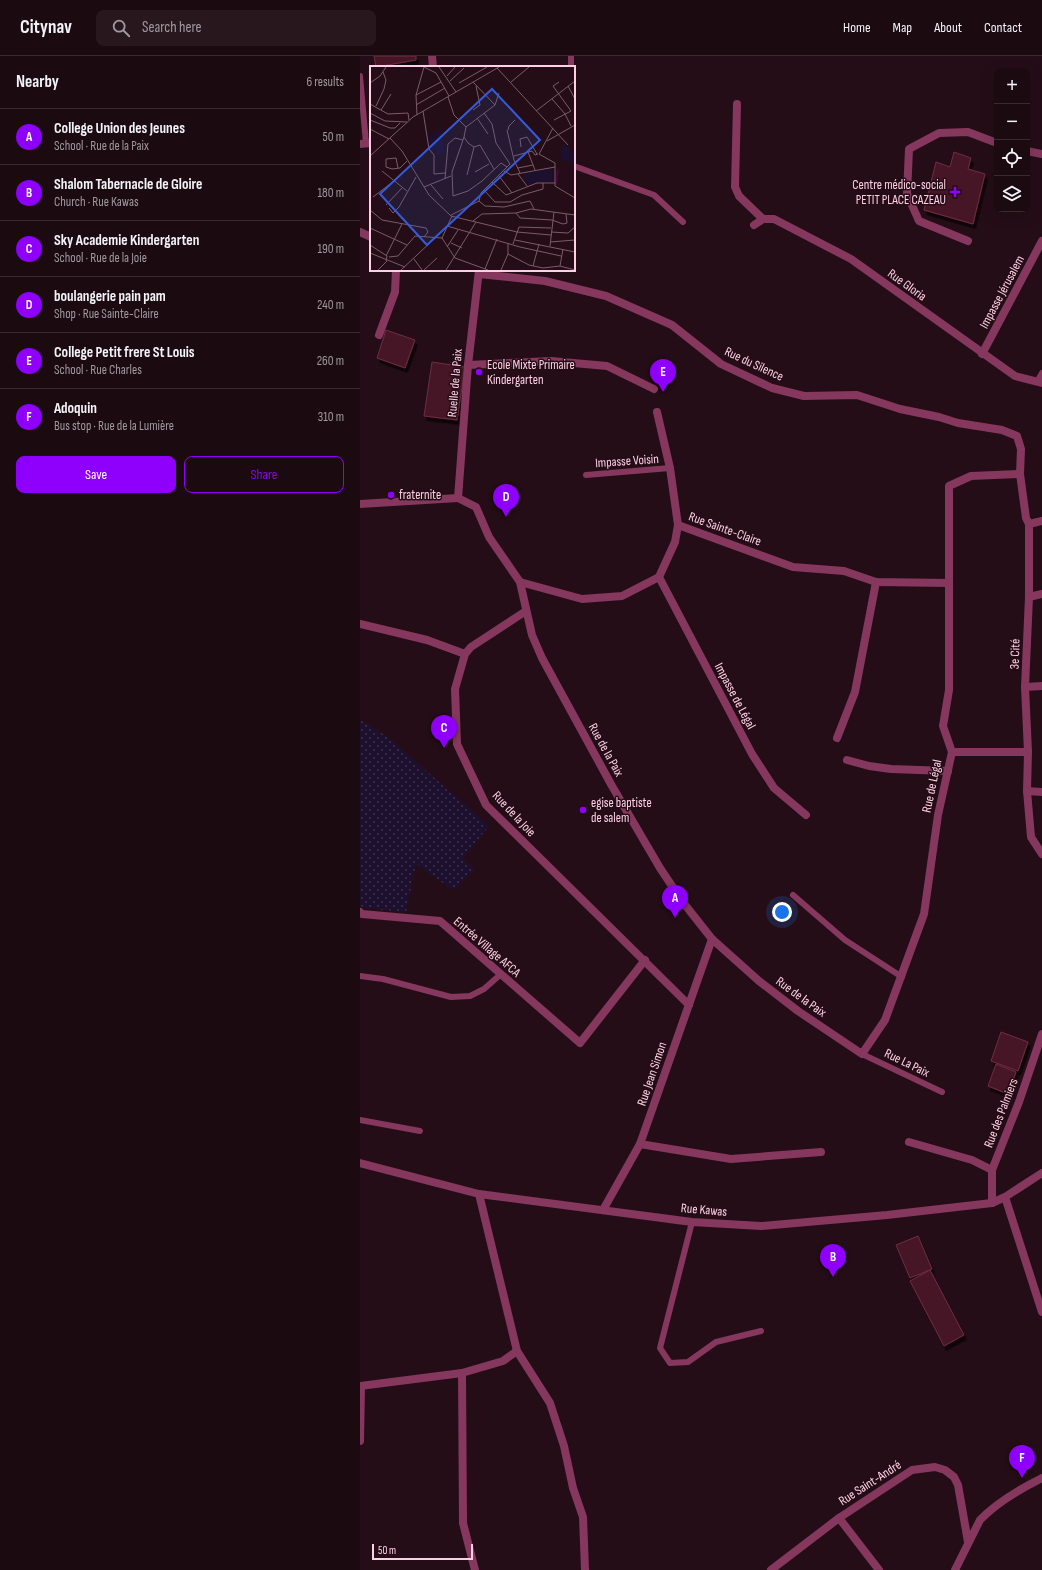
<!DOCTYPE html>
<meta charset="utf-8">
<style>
:root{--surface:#1b0a10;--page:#28181e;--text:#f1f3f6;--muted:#a09a9f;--line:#392b30;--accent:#8e00fb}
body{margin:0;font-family:"Sofia Sans Condensed",sans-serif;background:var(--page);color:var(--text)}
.controls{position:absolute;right:12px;top:12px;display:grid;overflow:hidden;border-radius:8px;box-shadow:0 4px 16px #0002}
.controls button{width:36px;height:36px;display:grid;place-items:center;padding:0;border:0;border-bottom:1px solid var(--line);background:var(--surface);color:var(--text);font:20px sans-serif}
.scale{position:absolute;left:12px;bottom:10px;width:101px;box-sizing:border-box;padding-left:4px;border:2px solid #ffd0e4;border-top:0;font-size:11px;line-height:14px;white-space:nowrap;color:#ffd0e4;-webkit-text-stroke:3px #240d16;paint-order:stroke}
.you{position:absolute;left:422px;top:856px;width:14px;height:14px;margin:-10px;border:3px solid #fff;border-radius:50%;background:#1a73e8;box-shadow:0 0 0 6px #1a73e833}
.badge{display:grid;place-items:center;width:26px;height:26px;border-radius:50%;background:var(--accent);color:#fff;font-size:13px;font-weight:700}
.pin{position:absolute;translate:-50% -33px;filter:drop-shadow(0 1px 2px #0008)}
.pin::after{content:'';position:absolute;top:21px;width:14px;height:12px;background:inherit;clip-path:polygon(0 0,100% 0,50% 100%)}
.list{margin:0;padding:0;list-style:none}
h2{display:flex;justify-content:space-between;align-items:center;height:52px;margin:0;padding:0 16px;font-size:17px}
h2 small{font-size:13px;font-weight:400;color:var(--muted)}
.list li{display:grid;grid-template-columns:26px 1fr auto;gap:12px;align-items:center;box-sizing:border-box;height:56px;padding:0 16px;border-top:1px solid var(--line)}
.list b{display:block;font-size:15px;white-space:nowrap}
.list p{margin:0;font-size:13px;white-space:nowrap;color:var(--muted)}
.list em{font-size:13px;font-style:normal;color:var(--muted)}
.actions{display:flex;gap:8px;padding:12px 16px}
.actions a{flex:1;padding:9px 0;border:1px solid var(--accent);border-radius:8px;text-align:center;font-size:14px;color:var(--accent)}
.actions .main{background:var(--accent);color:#fff}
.icon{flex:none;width:22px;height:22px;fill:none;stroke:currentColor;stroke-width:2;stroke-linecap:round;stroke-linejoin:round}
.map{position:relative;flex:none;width:682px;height:1514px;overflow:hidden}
header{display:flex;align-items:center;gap:24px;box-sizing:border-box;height:56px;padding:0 20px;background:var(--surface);border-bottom:1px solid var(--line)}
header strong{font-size:19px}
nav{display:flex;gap:22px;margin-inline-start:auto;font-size:14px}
.search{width:280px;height:36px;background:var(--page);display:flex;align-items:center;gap:10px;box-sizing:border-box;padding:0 14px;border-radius:8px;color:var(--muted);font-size:15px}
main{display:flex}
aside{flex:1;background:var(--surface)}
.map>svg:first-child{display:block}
.grass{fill:url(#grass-dots)}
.building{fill:#461928;stroke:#722a42;filter:url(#shadow)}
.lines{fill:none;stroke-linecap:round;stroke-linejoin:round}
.service{stroke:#85375d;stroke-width:6}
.pedestrian{stroke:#85375d;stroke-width:8}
.minor{stroke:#85375d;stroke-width:8}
.poi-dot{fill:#8e00fb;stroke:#240d16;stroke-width:1.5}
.labels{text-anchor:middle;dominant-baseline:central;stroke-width:3;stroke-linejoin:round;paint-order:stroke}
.poi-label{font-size:13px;fill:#ffd0e4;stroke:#240d16;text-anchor:start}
.street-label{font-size:13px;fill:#ffd0e4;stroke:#240d16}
.inset-river{fill:none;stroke:#42083c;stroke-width:2}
.inset-road{fill:none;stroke:#7c5b68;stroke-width:1}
.view{fill:#345bd9;fill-opacity:0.15;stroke:#345bd9;stroke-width:2}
.inset-edge{fill:none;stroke:#ffd0e4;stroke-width:2}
</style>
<header>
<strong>Citynav</strong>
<div class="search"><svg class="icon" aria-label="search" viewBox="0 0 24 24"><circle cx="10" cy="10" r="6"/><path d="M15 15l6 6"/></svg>Search here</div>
<nav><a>Home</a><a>Map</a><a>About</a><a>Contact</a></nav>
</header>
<main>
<aside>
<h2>Nearby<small>6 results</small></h2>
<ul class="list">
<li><span class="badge">A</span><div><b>College Union des Jeunes</b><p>School · Rue de la Paix</p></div><em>50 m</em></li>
<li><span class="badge">B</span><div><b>Shalom Tabernacle de Gloire</b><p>Church · Rue Kawas</p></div><em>180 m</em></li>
<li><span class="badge">C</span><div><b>Sky Academie Kindergarten</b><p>School · Rue de la Joie</p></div><em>190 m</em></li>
<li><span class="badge">D</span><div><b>boulangerie pain pam</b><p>Shop · Rue Sainte-Claire</p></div><em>240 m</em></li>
<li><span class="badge">E</span><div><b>College Petit frere St Louis</b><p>School · Rue Charles</p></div><em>260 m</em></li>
<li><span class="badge">F</span><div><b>Adoquin</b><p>Bus stop · Rue de la Lumière</p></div><em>310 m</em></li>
</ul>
<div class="actions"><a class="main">Save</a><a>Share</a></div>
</aside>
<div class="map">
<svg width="682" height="1514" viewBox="0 0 682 1514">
<defs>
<pattern id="grass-dots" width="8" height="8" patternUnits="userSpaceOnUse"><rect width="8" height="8" fill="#1d102e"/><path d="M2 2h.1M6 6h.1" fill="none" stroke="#3f324c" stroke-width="1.8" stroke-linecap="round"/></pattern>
<filter id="shadow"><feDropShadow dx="2.5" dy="4.5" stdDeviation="0" flood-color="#0009"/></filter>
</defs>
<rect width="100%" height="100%" fill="#240d16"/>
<!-- grass -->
<polygon class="grass" points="0,664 28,681 129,770 103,803 115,814 93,834 56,808 46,856 3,852 0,849"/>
<!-- building -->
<g class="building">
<polygon points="14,0 56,0 56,4 16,11"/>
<polygon points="594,96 611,102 608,113 625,118 613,168 564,154 576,106 590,111"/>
<polygon points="26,274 55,284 45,312 17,302"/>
<polygon points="72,306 105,311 97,364 64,360"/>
<polygon points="641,976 668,986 658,1015 631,1005"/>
<polygon points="636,1008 656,1016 648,1038 628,1030"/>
<polygon points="558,1180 572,1213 550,1222 536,1189"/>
<polygon points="570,1214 604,1279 584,1290 550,1225"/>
</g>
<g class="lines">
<!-- service -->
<g class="service">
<polyline points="211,0 211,11"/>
<polyline points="0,20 6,87"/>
<polyline points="214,110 294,139 323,166"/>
<polyline points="677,326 682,317"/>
<polyline points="226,419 310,412"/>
<polyline points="433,839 485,884 542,921"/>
<polyline points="0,920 23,923 91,941 110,940 124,933 141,918"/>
<polyline points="502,998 582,1036"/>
<polyline points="0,1064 60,1075"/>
<polyline points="332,1166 300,1292 310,1307 328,1306 356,1286 401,1275"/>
</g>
<!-- pedestrian -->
<polyline class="pedestrian" points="0,568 67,584 105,598"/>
<!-- minor -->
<g class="minor">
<polyline points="72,0 73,11"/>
<polyline points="377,48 375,131 379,140 403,163"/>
<polyline points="0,88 11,87"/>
<polyline points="667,95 682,98"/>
<polyline points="394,169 403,163 414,163 491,203 655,320 682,327"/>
<polyline points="0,176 11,181"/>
<polyline points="608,185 559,165 547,138 549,93 579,77 608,76 637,87"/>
<polyline points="119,218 185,225 246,240 312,269 361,308 412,332 444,340 497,339 540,353 579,361 598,367 642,374 657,380 661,393 660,418 666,462 669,468 669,541 665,631 668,696 667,735 671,781 682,798"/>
<polyline points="19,279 35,236 36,214"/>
<polyline points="622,298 682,185"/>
<polyline points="108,309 191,305 247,310 294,333"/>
<polyline points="297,356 310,412 318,469"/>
<polyline points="98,442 116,451 129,481 160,526 222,543 262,540 299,521 315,486 318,469 433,511 484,515 516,526 589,527"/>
<polyline points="98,442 108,309 119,214"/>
<polyline points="0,448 98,442"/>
<polyline points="669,468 682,465"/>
<polyline points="299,521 392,698 414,732 446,759"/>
<polyline points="160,526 172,579 182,602 252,730 300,812 322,845 352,883 399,925 438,955 502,998 525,964 564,858 578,759 592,696 583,670 589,634 589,430 611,420 660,418"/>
<polyline points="669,541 682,538"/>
<polyline points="166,555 111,591 105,598 95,633 97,688 126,749 329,949"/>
<polyline points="665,631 682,630"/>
<polyline points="477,682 495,636 516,526"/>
<polyline points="592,696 668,696"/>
<polyline points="487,704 509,710 531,713 588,715"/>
<polyline points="667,735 682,736"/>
<polyline points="0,856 2,858 80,865 220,987 285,904"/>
<polyline points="549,1086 612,1104 632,1114"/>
<polyline points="280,1088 371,1103 461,1096"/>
<polyline points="0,1107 119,1138 332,1166 401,1170 527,1159 632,1147 645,1141 682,1117"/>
<polyline points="119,1138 157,1295 190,1347 204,1390 213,1432 223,1461 225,1514"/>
<polyline points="645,1141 682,1256"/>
<polyline points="632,1147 632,1114 659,1046 682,978"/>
<polyline points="243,1154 280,1088 352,883"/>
<polyline points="102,1317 103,1467 115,1514"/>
<polyline points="0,1330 102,1317 143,1305 157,1295"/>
<polyline points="0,1385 1,1330"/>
<polyline points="479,1462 519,1514"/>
<polyline points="411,1514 479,1462 552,1414 575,1411 585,1414 594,1421 598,1429 608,1486"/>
<path d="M595,1514L620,1464C637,1446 660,1433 682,1422"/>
</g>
</g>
<!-- markers -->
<g class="poi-dot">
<path d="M593 130h4v4h4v4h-4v4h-4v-4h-4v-4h4z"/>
<circle cx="119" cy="316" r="4"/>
<circle cx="31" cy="439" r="4"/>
<circle cx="223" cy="754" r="4"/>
</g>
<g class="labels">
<!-- poi labels -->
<g class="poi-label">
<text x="586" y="129" text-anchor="end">Centre médico-social<tspan x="586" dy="15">PETIT PLACE CAZEAU</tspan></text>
<text x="127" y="309">Ecole Mixte Primaire<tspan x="127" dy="15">Kindergarten</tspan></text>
<text x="39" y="439">fraternite</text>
<text x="231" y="747">egise baptiste<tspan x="231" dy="15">de salem</tspan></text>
</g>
<!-- street labels -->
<g class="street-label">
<text transform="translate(547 229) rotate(36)">Rue Gloria</text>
<text transform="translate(642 236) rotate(-62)">Impasse Jérusalem</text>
<text transform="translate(394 308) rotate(25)">Rue du Silence</text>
<text transform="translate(95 327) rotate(-85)">Ruelle de la Paix</text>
<text transform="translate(267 405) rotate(-4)">Impasse Voisin</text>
<text transform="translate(365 473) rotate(20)">Rue Sainte-Claire</text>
<text transform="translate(655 598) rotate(-88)">3e Cité</text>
<text transform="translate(375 640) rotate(62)">Impasse de Légal</text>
<text transform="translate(246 694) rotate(61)">Rue de la Paix</text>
<text transform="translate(572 730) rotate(-78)">Rue de Légal</text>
<text transform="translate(154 758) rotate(47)">Rue de la Joie</text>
<text transform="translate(127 891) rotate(41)">Entrée Village AFCA</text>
<text transform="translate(441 941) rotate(36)">Rue de la Paix</text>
<text transform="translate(547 1007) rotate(26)">Rue La Paix</text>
<text transform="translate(292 1018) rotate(-71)">Rue Jean Simon</text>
<text transform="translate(641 1057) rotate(-69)">Rue des Palmiers</text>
<text transform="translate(344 1154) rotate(5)">Rue Kawas</text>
<text transform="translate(510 1427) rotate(-33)">Rue Saint-André</text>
</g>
</g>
<!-- overview -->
<g transform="translate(10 10)">
<rect width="205" height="205" fill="#240d16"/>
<path d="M70,55L74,86L70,88H67L66,83L62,86L59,82L58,70L68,65Z" fill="#1d102e"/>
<path d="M193,77L205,88V99L190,92Z" fill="#1d102e"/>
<path d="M182,102L183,116L158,119L153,112V108Z" fill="#1d102e"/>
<path class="inset-river" d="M186,118L188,103"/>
<path class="inset-road" d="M54,1L66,7L79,30M69,1L86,26M127,2L198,79M77,10L85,1M80,15L94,2M103,16L125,39M141,16L159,1M0,17L10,10L16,1M89,17L117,1M198,20L205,33M46,29L71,16M78,31L84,49L96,61M182,33L195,48L201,60M0,38L18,48L38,47L39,54M46,39L75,22M125,39L129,27M6,40L14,23L16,14L13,6M11,44L21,28M103,44L110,39L106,20M53,45L59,83L64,89V108L75,107M166,45L205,15M0,47L15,55L37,56M114,47L122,58L126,77L140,98L111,127L109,135L115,140L134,141L160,135L164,143M47,49L46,29L54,1M107,52L118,68M0,54L20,62H25L30,57M184,54L201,45L183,20L189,16M96,61L94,71L98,77L104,81L110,79L124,103M96,61L125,39M183,62L169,88L185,97V120L205,132M0,63L19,73M137,64L144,94L150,107M138,64L139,60L145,54M94,71L82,106L83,130L98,125L112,115L131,97L137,101M20,72L32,85L59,129L81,150L147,166L181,169M177,75L205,59M151,81L150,73L157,71L167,88M158,86L165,104M0,90L43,51L129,1M144,90L162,85L165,89L168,88M28,102L26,92L16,93V101L22,103L30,102L37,95M148,102L163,99M12,105L37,125M134,105L141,109L185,101M105,106L119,98M148,108L157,120M97,109L104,81M129,110L142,127M75,113L78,78L85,72L93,74M122,116L136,129L167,117H185M61,119L73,133M54,121L81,110M114,124L125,136H140L152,129L173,123V117M3,131L24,115M16,139L32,122M19,142L23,147L29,141L46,111M0,144L12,154L56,162L58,166L54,171M146,147L150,152L182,154L193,158L197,157L196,148M81,149L109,135M103,155L112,148L146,147L161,143L205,149M77,160L150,181L191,190M0,162L37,179M181,166L198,167L205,161M72,172L85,192L118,204M145,174L205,186M180,176L205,174M81,177L92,182M138,177V188L159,199L173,202L190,200L205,204M143,178L149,161L181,162M0,179L17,190L16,195M180,180L184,146M77,181L88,164M0,187L35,201M16,190L32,158M19,191L28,190L45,170L72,172L82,150M44,193L52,204M163,200L169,178M190,200L193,183M115,203L127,173M8,204L17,195M31,204L64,173M54,204L67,192M76,204L106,156M131,204L138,188"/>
<path class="view" d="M122,23L170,74L57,179L10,128Z"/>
<rect width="205" height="205" class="inset-edge"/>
</g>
</svg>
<div class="controls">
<button>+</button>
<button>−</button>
<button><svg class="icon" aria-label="locate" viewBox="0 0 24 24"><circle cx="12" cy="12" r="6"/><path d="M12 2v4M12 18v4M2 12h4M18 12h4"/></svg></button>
<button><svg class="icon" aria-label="layers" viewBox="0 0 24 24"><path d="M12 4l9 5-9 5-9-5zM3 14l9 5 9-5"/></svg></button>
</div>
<div class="scale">50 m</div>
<div class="you"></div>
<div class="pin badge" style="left:315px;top:862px">A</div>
<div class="pin badge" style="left:473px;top:1221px">B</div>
<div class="pin badge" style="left:84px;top:692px">C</div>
<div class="pin badge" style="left:146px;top:461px">D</div>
<div class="pin badge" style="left:303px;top:336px">E</div>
<div class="pin badge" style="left:662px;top:1422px">F</div>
</div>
</main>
